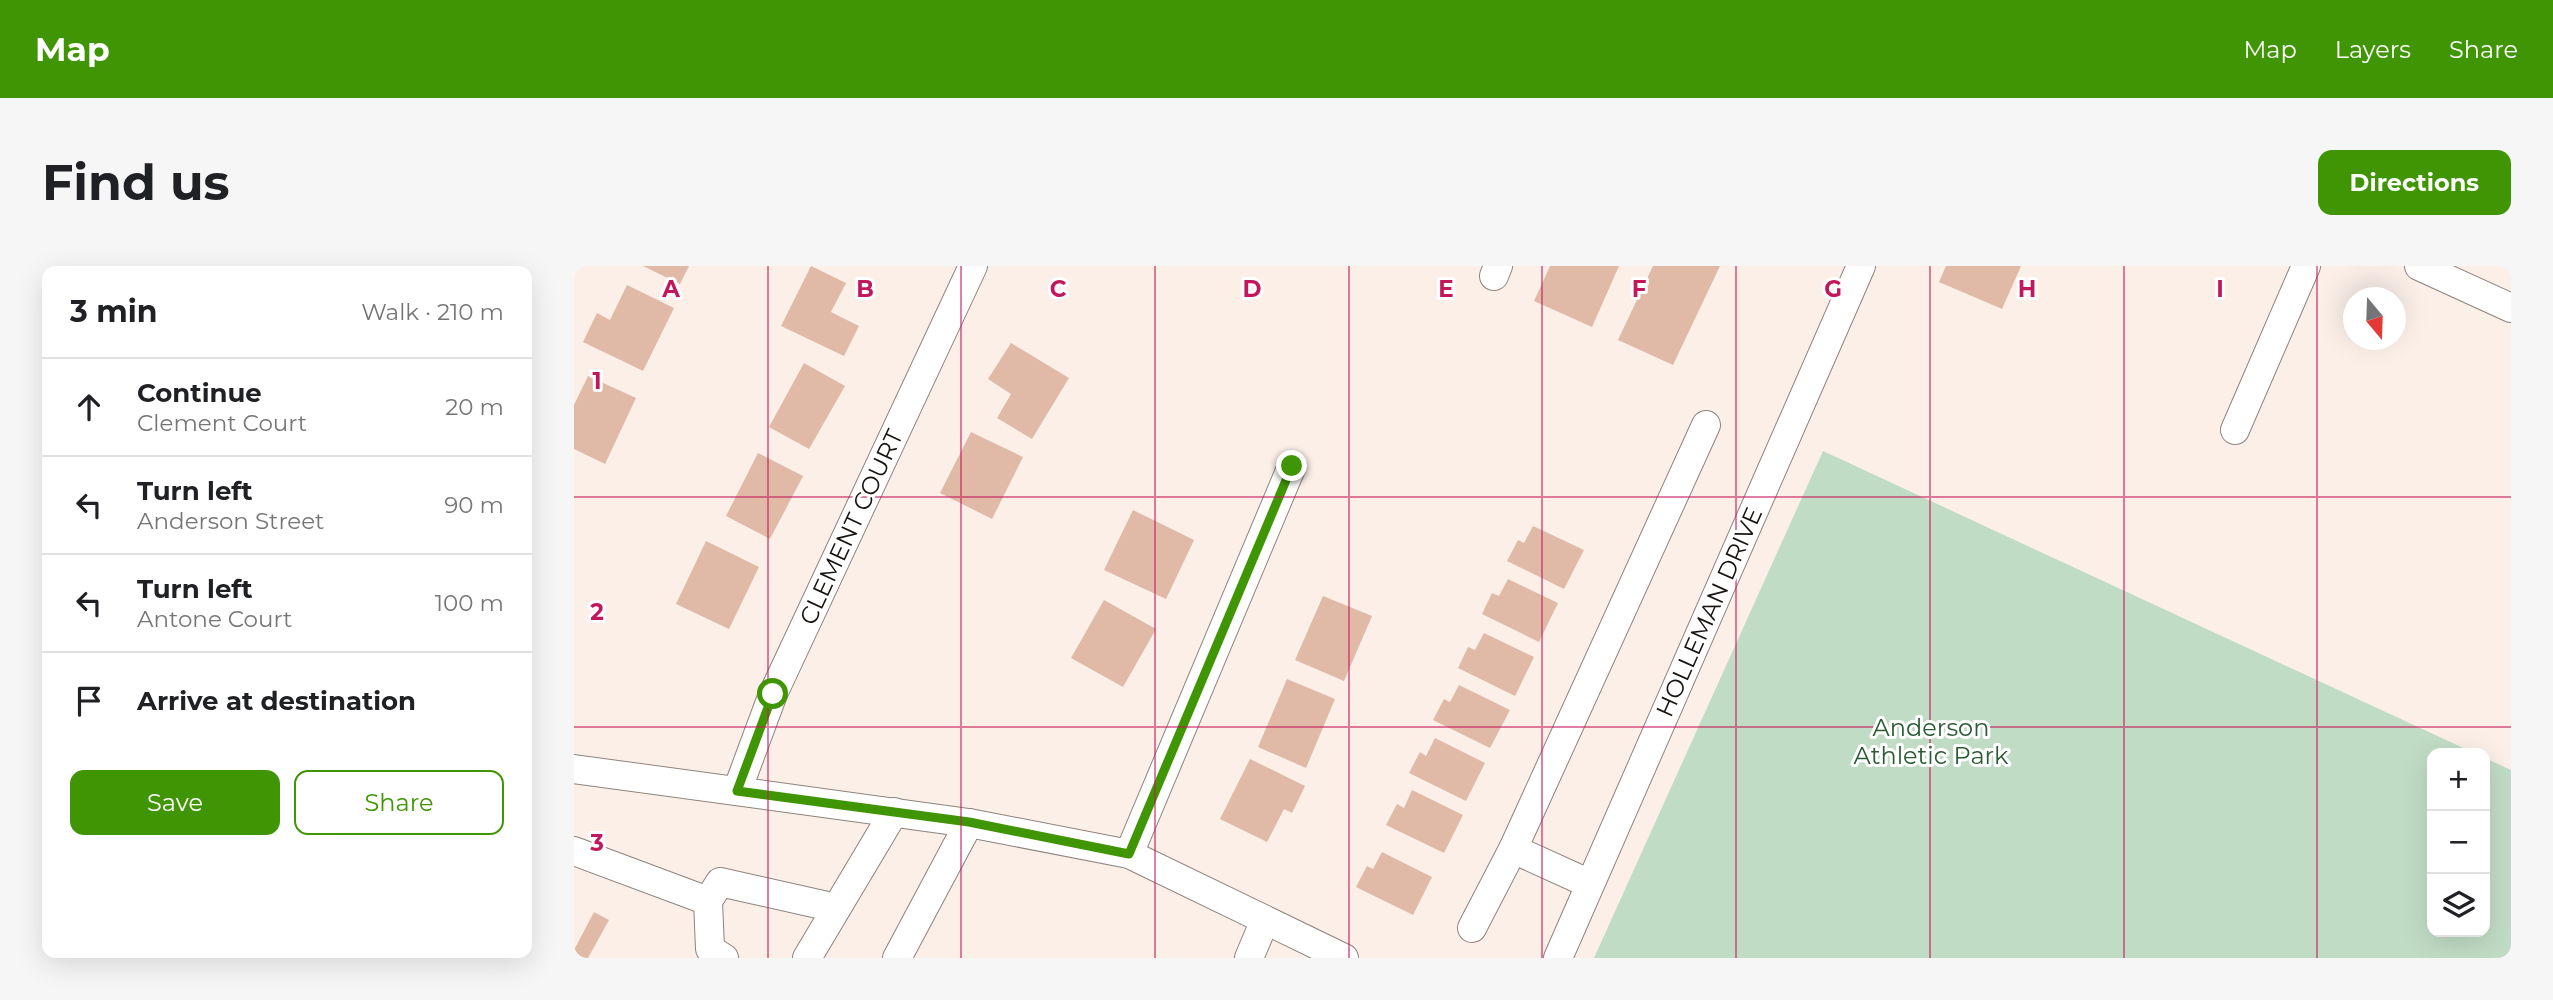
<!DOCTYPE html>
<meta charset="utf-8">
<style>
:root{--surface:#fff;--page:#f6f6f6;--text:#202124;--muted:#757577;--line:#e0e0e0;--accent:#409504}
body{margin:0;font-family:Montserrat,sans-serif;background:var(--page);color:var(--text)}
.controls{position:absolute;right:21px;bottom:21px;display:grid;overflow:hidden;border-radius:14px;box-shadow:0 7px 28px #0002}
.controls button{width:63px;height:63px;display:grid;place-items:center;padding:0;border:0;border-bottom:2px solid var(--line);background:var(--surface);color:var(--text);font:35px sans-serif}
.compass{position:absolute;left:1769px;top:21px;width:63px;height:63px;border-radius:50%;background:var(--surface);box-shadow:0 7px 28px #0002;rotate:161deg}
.stop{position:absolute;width:21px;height:21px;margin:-16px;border:5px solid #409504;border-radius:50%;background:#fff}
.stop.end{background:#409504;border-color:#fff;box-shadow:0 2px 7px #0008}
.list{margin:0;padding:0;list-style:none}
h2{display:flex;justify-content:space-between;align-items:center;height:91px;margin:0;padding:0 28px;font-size:30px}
h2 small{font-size:23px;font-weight:400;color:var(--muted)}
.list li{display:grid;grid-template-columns:46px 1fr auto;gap:21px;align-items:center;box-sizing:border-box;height:98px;padding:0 28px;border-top:2px solid var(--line)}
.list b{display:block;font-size:26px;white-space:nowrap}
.list p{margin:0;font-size:23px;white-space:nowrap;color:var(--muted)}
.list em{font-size:23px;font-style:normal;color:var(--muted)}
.actions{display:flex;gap:14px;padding:21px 28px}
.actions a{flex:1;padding:16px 0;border:2px solid var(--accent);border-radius:14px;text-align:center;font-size:24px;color:var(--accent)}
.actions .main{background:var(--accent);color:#fff}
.icon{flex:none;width:38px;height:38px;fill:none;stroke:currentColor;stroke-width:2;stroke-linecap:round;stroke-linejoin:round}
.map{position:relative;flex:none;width:1937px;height:692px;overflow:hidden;border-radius:14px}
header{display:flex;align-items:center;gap:42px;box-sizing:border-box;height:98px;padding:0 35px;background:var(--accent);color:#fff}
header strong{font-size:33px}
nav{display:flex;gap:38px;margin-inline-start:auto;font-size:24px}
.intro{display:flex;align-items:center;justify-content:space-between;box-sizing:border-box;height:168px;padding:0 42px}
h1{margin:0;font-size:49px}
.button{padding:18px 32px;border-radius:14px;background:var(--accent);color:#fff;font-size:24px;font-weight:700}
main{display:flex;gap:42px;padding:0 42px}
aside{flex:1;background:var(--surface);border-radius:14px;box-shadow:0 7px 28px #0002}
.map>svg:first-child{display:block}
.green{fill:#c1dcc4}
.building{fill:#e0baa6}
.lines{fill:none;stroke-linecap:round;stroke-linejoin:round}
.minor-casing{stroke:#8e837d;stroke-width:30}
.minor{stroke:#fff;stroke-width:28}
.route{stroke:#409504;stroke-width:9}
.grid{fill:none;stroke:#c2185b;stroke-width:2;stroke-opacity:0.55}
.labels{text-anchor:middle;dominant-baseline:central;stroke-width:6;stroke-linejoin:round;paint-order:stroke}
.street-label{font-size:24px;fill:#161210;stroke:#fff}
.park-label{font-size:24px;fill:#2b5b34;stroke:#fff}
.grid-label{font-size:23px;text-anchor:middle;font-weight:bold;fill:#c2185b;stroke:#fff;stroke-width:6;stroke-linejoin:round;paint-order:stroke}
</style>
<header>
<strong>Map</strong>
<nav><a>Map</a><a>Layers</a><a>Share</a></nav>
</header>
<div class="intro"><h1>Find us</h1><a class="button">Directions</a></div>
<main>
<aside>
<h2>3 min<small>Walk · 210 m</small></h2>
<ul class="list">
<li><svg class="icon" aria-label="ahead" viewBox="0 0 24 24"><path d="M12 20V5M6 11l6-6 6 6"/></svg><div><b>Continue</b><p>Clement Court</p></div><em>20 m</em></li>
<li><svg class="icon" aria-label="left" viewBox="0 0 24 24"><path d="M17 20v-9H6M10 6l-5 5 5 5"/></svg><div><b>Turn left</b><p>Anderson Street</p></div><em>90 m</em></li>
<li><svg class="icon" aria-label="left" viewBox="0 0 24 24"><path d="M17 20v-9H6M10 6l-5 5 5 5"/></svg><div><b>Turn left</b><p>Antone Court</p></div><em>100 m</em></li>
<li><svg class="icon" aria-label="arrive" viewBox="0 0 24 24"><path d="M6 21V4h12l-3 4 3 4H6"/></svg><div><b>Arrive at destination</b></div></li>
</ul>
<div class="actions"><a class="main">Save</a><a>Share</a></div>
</aside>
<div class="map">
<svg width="1937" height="692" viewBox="0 0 1937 692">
<rect width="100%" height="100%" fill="#fbefe8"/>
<!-- green -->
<polygon class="green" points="1249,185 1900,487 1858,487 1858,666 1911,666 1911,492 1937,504 1937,692 1020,692"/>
<!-- building -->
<g class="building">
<polygon points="69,0 115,0 106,18"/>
<polygon points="237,0 272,17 257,46 285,60 270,90 207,60"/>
<polygon points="976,0 1045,0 1018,61 960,35"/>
<polygon points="1079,0 1146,0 1099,99 1044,74"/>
<polygon points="1372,0 1447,0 1428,43 1365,16"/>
<polygon points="53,19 100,42 69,105 9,76 23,47 36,54"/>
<polygon points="437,77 495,112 458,173 423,152 437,128 414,113"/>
<polygon points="230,97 271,120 235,183 195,161"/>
<polygon points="14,110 62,132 31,198 0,183 0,139"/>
<polygon points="397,166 449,191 418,253 366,227"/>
<polygon points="184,187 229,210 196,273 152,250"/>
<polygon points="559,244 620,274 592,333 530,304"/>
<polygon points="959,260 1010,284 990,323 933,295 944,274 950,277"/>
<polygon points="132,275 185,301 155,363 102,338"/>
<polygon points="934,313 984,337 965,376 908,348 918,327 925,330"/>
<polygon points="749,330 798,350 770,415 721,394"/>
<polygon points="530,334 582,363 549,421 497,392"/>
<polygon points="910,367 960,391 941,430 884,402 894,381 901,384"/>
<polygon points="713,413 761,433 732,502 684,481"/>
<polygon points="885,419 936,444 916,482 859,454 870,433 876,436"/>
<polygon points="861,472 911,497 892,535 835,507 846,486 852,490"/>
<polygon points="676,493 731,520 718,547 710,543 693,576 646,553"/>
<polygon points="838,524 889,549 870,587 812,559 823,538 830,542"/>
<polygon points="808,586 858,611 839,649 782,621 793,600 799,603"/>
<polygon points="20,646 35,654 14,692 0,692 0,684"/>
</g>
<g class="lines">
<!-- minor casing -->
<g class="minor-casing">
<g id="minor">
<polyline points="1845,0 1937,42"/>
<polyline points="920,10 924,0"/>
<polyline points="1661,164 1732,0"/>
<polyline points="0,503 395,557 555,588 770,692"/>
<polyline points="163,525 199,428 399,0"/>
<polyline points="939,583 1016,618"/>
<polyline points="0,585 134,635"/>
<polyline points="555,588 718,200"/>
<polyline points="898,662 939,583 1132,159"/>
<polyline points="150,692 136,683 134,635 146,616 262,642"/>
<polyline points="233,692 320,546"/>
<polyline points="323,692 395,557"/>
<polyline points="675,692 691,654"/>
<polyline points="984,692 1287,0"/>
</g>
</g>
<!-- minor -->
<use href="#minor" class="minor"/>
</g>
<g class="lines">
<!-- route -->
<polyline class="route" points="199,428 163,525 395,556 555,588 718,200"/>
</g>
<!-- grid -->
<path class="grid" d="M194,0V692M387,0V692M581,0V692M775,0V692M968,0V692M1162,0V692M1356,0V692M1550,0V692M1743,0V692M0,231H1937M0,461H1937"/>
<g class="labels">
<!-- street labels -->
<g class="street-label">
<text transform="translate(277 261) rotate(-65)">CLEMENT COURT</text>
<text transform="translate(1135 346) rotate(-66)">HOLLEMAN DRIVE</text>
</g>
<!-- park labels -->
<g class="park-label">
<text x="1357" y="461">Anderson<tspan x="1357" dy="28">Athletic Park</tspan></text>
</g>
</g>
<g class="grid-label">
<text x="97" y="31">A</text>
<text x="291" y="31">B</text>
<text x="484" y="31">C</text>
<text x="678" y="31">D</text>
<text x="872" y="31">E</text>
<text x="1065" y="31">F</text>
<text x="1259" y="31">G</text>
<text x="1453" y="31">H</text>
<text x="1646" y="31">I</text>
<text x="23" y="123">1</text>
<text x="23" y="354">2</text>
<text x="23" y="585">3</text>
</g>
</svg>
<div class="controls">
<button>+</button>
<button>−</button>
<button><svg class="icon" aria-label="layers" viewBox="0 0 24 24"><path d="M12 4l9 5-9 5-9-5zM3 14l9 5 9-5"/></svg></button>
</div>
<svg class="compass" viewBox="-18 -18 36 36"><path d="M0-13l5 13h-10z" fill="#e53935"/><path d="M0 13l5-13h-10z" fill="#757577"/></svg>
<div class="stop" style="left:199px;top:428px"></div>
<div class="stop end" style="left:718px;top:200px"></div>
</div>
</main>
